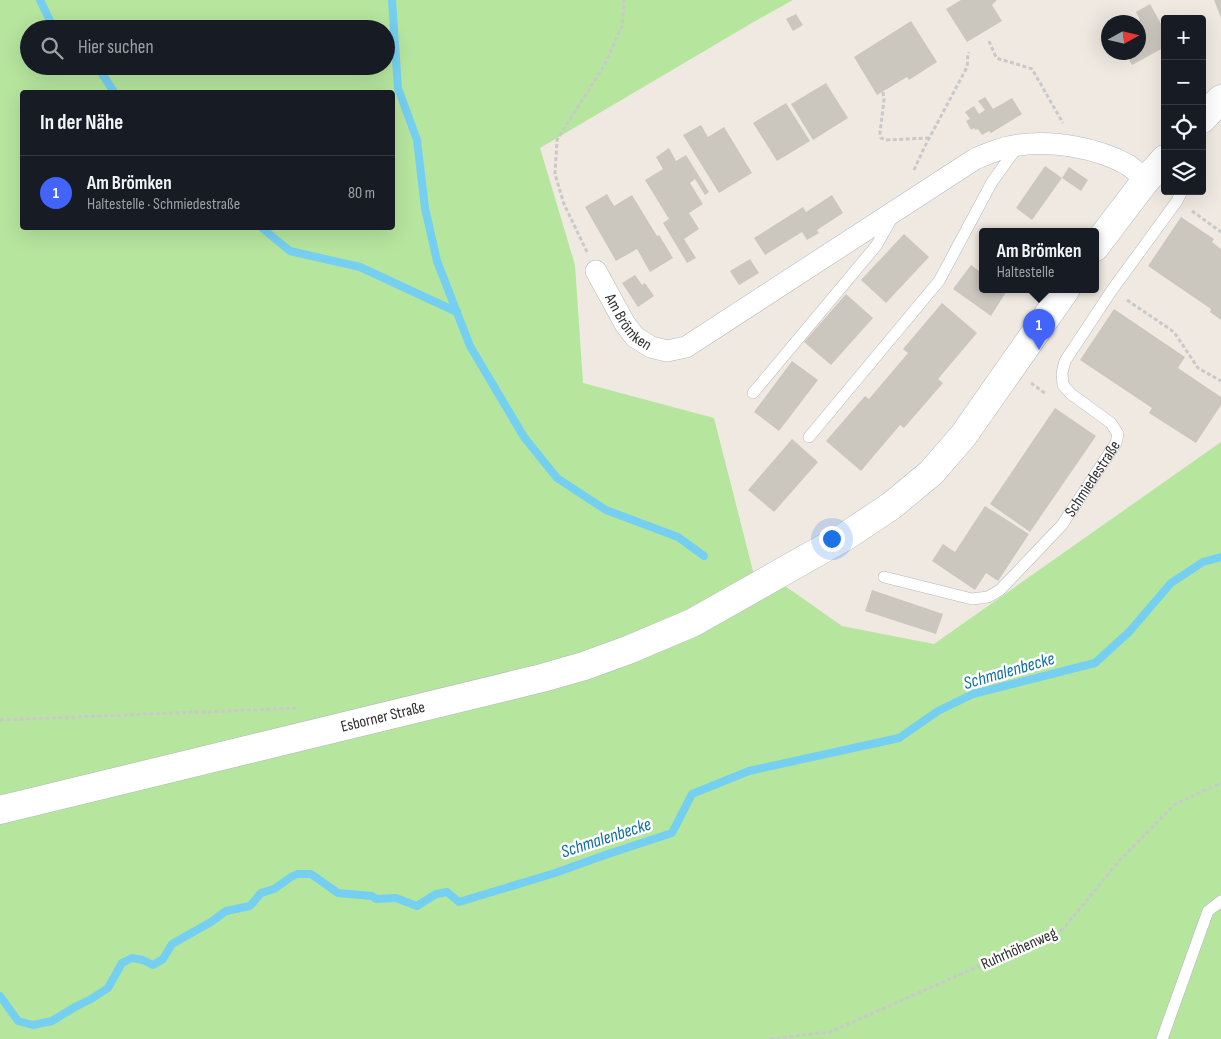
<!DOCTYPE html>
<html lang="de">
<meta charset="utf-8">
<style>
:root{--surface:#171b24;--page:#242831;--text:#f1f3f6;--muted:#9ea1a6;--line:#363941;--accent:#4264fb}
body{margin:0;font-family:"Sofia Sans Condensed",sans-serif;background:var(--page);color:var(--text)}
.controls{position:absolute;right:15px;top:15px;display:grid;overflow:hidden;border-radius:5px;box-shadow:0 5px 20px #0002}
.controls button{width:45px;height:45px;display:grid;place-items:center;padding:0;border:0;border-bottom:1px solid var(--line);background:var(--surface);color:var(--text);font:25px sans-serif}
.compass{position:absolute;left:1101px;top:15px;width:45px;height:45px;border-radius:50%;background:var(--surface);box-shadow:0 5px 20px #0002;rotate:82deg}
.you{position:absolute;left:831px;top:538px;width:18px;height:18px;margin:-12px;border:4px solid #fff;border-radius:50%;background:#1a73e8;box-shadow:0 0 0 8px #1a73e833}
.badge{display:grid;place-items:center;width:32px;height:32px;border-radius:50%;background:var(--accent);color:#fff;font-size:16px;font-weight:700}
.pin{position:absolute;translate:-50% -41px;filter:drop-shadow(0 1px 2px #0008)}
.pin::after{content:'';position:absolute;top:26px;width:18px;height:15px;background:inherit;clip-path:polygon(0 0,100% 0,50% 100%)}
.popup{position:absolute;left:979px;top:228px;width:120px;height:65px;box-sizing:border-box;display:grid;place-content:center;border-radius:5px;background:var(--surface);filter:drop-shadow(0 1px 4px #0005);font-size:16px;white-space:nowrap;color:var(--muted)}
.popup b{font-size:19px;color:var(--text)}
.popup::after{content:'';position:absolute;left:50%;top:100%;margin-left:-10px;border:10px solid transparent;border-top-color:var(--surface)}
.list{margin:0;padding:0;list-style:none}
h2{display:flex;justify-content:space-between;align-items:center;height:65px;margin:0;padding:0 20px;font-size:21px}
h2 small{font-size:16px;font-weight:400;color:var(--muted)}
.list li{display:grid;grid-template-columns:32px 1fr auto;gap:15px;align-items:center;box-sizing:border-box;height:75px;padding:0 20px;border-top:1px solid var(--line)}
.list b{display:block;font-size:19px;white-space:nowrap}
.list p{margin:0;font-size:16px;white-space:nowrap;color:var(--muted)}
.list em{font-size:16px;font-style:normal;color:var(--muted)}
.icon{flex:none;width:28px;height:28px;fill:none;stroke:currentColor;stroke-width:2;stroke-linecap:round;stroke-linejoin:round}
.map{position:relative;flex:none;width:1221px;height:1039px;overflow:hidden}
.search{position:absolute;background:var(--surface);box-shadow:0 5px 20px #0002;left:20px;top:20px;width:375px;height:55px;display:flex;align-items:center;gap:12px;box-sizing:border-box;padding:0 18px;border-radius:28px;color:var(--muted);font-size:19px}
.panel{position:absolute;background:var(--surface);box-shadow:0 5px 20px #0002;left:20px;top:90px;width:375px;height:140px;border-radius:5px}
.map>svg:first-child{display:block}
.green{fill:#b6e59e;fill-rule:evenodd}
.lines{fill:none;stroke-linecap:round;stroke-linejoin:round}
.stream{stroke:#75cff0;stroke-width:8}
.building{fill:#cbc7bf}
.service-casing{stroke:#b4b7c1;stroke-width:12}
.minor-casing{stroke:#b4b7c1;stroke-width:22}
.secondary-casing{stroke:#b4b7c1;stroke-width:29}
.path{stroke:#c9c9c9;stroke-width:3;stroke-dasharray:4 2.5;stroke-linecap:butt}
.service{stroke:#fff;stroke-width:11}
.minor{stroke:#fff;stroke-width:21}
.secondary{stroke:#fff;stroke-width:28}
.labels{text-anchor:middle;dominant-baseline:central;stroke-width:5;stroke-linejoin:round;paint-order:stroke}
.street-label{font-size:16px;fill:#2e2e2e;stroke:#fff}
.water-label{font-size:18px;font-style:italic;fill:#0d6fa3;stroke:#fff}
</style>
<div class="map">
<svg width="1221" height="1039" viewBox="0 0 1221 1039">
<rect width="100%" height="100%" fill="#efe9e1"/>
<!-- green -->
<g class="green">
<path d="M0,0H793L757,20L540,148L575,265L583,383L714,418L754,575L632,638L565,661L503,673L411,700L68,781L0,795ZM29,29H386V66H29ZM22,92H392V228H22Z"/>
<polygon points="1221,442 1221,1039 0,1039 0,820 418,718 785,586 842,626 934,644"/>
</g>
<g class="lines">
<!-- stream -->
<g class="stream">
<polyline points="40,0 54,29"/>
<polyline points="392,0 398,88 417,140 425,208 437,261 470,346 524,437 557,478 606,510 678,537 704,556"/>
<polyline points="97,66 114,92"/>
<polyline points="262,228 290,251 360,267 457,312"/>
<polyline points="0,996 18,1021 33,1025 52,1021 75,1007 91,999 108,988 122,963 132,958 143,960 153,965 163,959 172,944 211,922 226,911 250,906 261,893 274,889 291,877 297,874 311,874 338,893 372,896 376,899 396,898 417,906 436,894 447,892 459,902 555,873 608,854 672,833 692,794 749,771 899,738 938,711 973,694 1095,663 1129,632 1171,583 1203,562 1221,557"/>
</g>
</g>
<!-- building -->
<g class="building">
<polygon points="961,0 997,0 992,5 1002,21 967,42 946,9"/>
<polygon points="1214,0 1221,0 1221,18"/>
<polygon points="1150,4 1165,31 1165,47 1132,65 1125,52 1138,52 1138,22 1135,22 1140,20 1136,12"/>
<polygon points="796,14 803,25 793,31 786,19"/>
<polygon points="911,21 937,62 909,80 907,77 877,95 854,57"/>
<polygon points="826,83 848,118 813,140 791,104"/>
<polygon points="985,97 993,109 1012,98 1022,114 991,133 989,131 982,135 978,129 975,130 974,128 971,130 966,121 970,119 965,112 974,106 979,114 985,110 978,101"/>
<polygon points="786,103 810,141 777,161 753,123"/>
<polygon points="701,125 708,137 724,127 752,173 719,193 683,135"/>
<polygon points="669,148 676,161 686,155 709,192 705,195 695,179 690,183 703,204 689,213 699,229 684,239 696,258 687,263 663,223 669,219 645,180 663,169 656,157"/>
<polygon points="1045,166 1062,178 1032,220 1016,208"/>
<polygon points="1069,167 1088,180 1081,191 1062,178"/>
<polygon points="607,194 614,206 632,195 657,236 659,235 673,258 650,272 637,249 616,261 585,207"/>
<polygon points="832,195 843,213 817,230 819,233 807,240 802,232 765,255 754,238 803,207 806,212"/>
<polygon points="1181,217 1214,239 1212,242 1221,249 1221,320 1210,312 1211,309 1148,266"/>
<polygon points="904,234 929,257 886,303 861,280"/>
<polygon points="750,259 759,273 739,285 730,271"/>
<polygon points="971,265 983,274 983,289 1008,289 991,316 953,289"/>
<polygon points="635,275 642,285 645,283 654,296 638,307 622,283"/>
<polygon points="846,294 873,318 831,365 804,342"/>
<polygon points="942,303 977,333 938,379 943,383 904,428 900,425 861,471 826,441 865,396 869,399 908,353 903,349"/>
<polygon points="1114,309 1185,357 1178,368 1221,397 1221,405 1196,443 1149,413 1152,408 1080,360"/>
<polygon points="792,361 818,380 779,431 754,412"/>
<polygon points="1055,408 1096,436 1030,532 990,504"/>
<polygon points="792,439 818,462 774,512 748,490"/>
<polygon points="985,506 1029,534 998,581 986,573 975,590 932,561 943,544 955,552"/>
<polygon points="872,590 943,614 936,634 865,611"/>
</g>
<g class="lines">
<!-- service casing -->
<g class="service-casing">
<g id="service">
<polyline points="753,393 876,246 892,218"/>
<polyline points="809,437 939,281 992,182 1018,146"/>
<path id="s1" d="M884,577L972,599L988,597L1000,590L1062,525L1116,443L1118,434L1111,423L1071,394L1063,385L1062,373L1065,361L1112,290L1177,201L1182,191"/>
<polyline points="1162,1039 1208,911 1221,901"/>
</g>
</g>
<!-- minor casing -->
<g class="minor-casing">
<g id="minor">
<path id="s2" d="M596,271L625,324L635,337L651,347L667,351L686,347L975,159C989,153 1003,147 1019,145C1053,140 1098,148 1128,165C1134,169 1140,175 1146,180"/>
</g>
</g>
<!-- secondary casing -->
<g class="secondary-casing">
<g id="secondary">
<polyline points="1202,119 1221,99"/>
<polyline points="1095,247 1146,180 1165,159"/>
<path id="s3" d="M0,810L542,678L584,666L628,650L692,623L846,536L891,506L931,473L963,436L1066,289"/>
</g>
</g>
<!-- path -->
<g class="path">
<polyline points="989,41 996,57 999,59 1010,62 1032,69 1063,123"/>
<polyline points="883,92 884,100 880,133 881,138 886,140 929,138"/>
<path d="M914,170L924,148L966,69C969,63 966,58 969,52"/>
<polyline points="1192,211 1221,232"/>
<polyline points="587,252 564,204 555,174 557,140 605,64 622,26 624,0"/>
<polyline points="1127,300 1174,332 1198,368 1221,381"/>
<polyline points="1031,383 1046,394"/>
<polyline points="0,720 299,708"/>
<polyline points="770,1039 830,1032 1063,929 1119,861 1175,804 1221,783"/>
</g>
<!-- service -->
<use href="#service" class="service"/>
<!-- minor -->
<use href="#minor" class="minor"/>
<!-- secondary -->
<use href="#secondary" class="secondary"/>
</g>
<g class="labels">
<!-- street labels -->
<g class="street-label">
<text stroke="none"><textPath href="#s2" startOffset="61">Am Brömken</textPath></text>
<text stroke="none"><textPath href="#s1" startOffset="266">Schmiedestraße</textPath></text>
<text stroke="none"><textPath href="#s3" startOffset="394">Esborner Straße</textPath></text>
<text transform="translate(1019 949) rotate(-24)">Ruhrhöhenweg</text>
</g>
<!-- water labels -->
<g class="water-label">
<text transform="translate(1009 671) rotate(-16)">Schmalenbecke</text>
<text transform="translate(606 838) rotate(-18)">Schmalenbecke</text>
</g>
</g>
</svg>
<div class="controls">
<button>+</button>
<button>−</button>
<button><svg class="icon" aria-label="locate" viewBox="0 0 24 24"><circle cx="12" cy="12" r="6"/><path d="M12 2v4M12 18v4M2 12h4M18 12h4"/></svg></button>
<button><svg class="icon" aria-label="layers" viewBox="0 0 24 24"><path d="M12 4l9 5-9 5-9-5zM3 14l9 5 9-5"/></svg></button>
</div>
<svg class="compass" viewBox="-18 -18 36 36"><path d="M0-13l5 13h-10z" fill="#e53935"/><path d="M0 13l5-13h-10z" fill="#9ea1a6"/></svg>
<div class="you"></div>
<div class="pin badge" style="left:1039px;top:350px">1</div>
<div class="popup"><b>Am Brömken</b>Haltestelle</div>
<div class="search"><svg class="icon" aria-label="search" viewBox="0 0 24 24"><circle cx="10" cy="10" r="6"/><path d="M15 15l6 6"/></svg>Hier suchen</div>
<section class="panel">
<h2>In der Nähe<small></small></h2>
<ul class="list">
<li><span class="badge">1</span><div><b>Am Brömken</b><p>Haltestelle · Schmiedestraße</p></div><em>80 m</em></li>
</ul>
</section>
</div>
